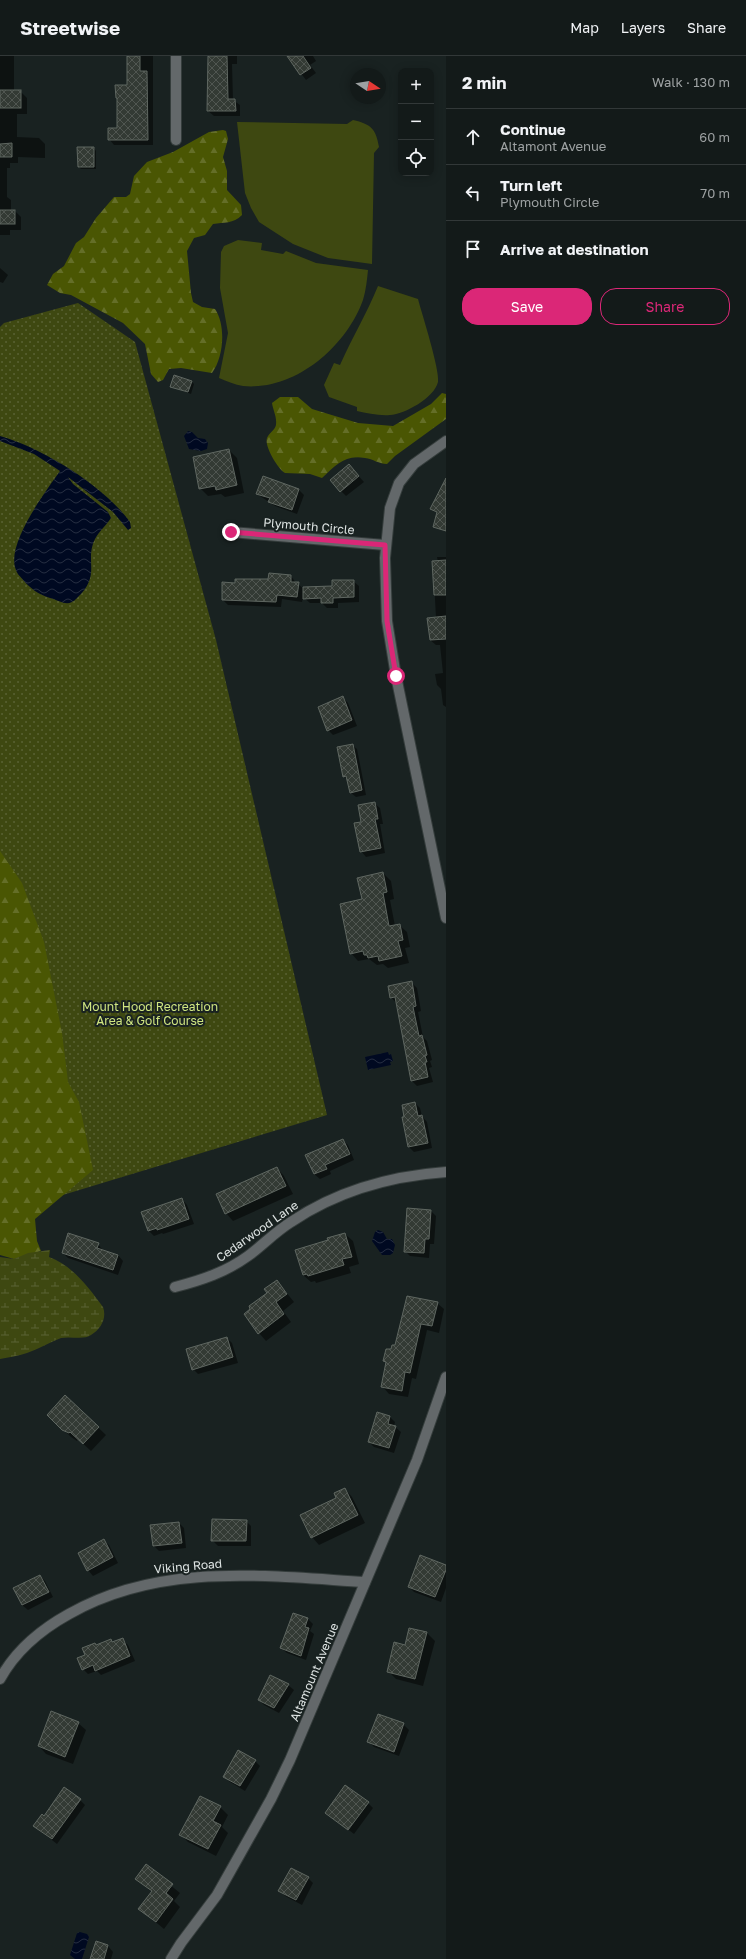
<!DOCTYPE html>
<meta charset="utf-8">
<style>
:root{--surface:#131a19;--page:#1c2322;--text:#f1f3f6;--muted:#9da1a2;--line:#323838;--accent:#db2777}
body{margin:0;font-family:"Golos Text",sans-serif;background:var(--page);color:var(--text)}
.controls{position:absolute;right:12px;top:12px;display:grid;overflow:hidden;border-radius:8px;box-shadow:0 2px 10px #0003}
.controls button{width:36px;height:36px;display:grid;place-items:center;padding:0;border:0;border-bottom:1px solid var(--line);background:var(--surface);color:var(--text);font:20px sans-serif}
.compass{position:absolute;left:350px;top:12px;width:36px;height:36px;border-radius:50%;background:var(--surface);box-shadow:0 2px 10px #0003;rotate:102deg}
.stop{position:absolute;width:12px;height:12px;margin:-9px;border:3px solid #db2777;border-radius:50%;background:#fff}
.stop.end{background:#db2777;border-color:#fff;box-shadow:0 1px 4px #0008}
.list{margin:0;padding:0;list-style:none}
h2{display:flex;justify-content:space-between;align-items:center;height:52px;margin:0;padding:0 16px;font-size:17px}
h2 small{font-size:13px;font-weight:400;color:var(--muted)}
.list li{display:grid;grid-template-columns:26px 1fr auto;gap:12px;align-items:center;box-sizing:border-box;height:56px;padding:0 16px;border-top:1px solid var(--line)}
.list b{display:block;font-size:15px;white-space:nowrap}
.list p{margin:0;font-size:13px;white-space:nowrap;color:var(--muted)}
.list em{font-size:13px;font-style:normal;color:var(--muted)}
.actions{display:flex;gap:8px;padding:12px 16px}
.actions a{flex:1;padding:9px 0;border:1px solid var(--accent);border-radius:16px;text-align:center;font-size:14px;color:var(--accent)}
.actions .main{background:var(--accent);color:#fff}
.icon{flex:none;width:22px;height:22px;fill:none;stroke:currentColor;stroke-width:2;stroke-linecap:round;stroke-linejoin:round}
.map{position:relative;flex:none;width:446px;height:1903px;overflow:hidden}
header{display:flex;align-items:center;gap:24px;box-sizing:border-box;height:56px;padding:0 20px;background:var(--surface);border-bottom:1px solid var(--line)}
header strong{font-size:19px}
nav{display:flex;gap:22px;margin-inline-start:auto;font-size:14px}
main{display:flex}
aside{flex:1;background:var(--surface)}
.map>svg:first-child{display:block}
.green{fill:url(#green-dots)}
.forest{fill:url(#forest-firs)}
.wetland{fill:url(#wetland-marsh)}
.pitch{fill:#3e4811}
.water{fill:url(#water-waves)}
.shadow{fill:#0007}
.building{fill:url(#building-cross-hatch);stroke:#5f6761}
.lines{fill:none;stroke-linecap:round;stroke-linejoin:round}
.street-casing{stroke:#353d3c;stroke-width:12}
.street{stroke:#63686a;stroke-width:10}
.route{stroke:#db2777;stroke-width:5}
.labels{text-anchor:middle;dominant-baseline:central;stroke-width:4;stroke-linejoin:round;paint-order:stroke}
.street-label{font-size:12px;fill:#dfe5e4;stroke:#192221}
.park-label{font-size:12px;fill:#d0e681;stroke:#192221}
</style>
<header>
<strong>Streetwise</strong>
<nav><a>Map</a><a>Layers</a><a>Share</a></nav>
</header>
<main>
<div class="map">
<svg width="446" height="1903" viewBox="0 0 446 1903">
<defs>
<pattern id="green-dots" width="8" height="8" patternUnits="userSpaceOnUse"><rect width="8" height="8" fill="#3e4811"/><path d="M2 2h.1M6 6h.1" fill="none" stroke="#596234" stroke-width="1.8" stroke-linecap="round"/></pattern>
<pattern id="forest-firs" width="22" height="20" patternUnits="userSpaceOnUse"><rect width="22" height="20" fill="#4a5603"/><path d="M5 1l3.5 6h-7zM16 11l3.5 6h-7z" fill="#646e28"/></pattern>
<pattern id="wetland-marsh" width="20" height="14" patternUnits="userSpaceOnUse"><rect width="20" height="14" fill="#3e4811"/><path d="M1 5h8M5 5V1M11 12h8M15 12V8" fill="none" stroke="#596234"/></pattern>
<pattern id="water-waves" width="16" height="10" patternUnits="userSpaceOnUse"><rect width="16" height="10" fill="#000921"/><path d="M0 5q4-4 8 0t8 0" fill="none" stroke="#252d41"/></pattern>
<pattern id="building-cross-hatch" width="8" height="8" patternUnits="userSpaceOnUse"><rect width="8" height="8" fill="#333a34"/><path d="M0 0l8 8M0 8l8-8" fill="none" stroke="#505651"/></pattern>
</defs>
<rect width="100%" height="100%" fill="#192221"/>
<!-- green -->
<polygon class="green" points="78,247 135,286 216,584 327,1059 0,1158 0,271 4,267"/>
<!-- forest -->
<g class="forest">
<path d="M223,74L226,75L228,83L223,101L227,115V134L241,149L242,159C233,168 224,166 213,168L205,179L194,182L187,195L191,237L193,246L202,251L215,253C226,269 224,301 212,317L181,312L169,313L163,324L158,326L151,318L145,288L123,267L71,239L60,237L47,229L53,218L64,210L76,187L84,181L96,162L114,141H126L130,138L134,120L147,106L173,96L209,76Z"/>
<path d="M442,337L446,338V363L395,400L387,408C379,408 373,403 365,402C345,398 336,409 322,422L310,418L285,417C278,413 264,390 267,382C269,377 275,374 276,369C277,361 273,354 272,347L280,341H298L312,353L358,367L393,370L431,348Z"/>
<polygon points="0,795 22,827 44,886 62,977 68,1026 79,1046 93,1114 35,1163 37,1185 41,1195 14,1203 0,1199"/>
</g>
<!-- wetland -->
<path class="wetland" d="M50,1194L49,1201C72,1209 89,1232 103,1251C107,1262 101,1273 91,1279C85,1284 70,1280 61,1282C50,1286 39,1293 27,1297C18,1300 9,1301 0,1303V1201L14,1203L28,1197Z"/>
<!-- pitch -->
<g class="pitch">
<path d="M353,64C371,68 376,73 379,91L374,97L372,208L328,202L293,188L259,166L251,152L245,137L237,66L347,68Z"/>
<path d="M238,184L262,187L261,194L283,198L286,195L316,207L368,214C367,224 366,234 363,244C346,291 295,335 243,330C235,329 227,325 219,322L228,277L220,232L221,196L224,190Z"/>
<path d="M378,230L418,243C422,258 440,314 438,326C434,342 405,358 390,359C379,360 367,357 357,355V351L329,341L324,329L334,307L340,309C352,282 367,257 378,230Z"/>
</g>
<!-- water -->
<g class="water">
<polygon points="188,375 192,376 198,382 205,383 208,387 207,393 201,395 189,393 184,380"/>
<path d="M0,380C43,392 104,430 130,466L131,472L128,474L113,456L68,421L73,428L108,456L111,462C106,470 99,475 95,483C84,506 102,518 77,542C68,552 61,545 50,542C38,538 31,533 23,524C21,521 17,518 16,514C5,489 46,435 60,415L34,398L0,385Z"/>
<polygon points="388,996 389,999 391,998 393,1005 390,1006 391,1009 368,1014 365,1001"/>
<polygon points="378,1174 383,1176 387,1183 392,1183 395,1189 393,1197 390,1199 382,1199 372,1185 375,1176"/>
<polygon points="80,1876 87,1878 89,1881 82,1903 75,1903 70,1899 77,1877"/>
</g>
<!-- shadow -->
<g class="shadow">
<polygon points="0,0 14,0 14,35 20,35 27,42 27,58 17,58 17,81 39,82 45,88 45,102 18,101 18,107 10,107 10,112 7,112 7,141 11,144 11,155 15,155 21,161 21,174 10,174 10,179 0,179"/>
<polygon points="128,0 153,0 153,89 114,89 109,83 118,73 128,30"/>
<polygon points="208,0 237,0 237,8 232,8 233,44 240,49 240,60 214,60 208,55"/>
<polygon points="288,0 313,0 316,5 310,9 316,17 306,24"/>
<polygon points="94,92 96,95 96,113 81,113 79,111"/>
<polygon points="0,212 8,219 3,227 0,226"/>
<polygon points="192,326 194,328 191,338 171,330"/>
<polygon points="229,394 237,402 244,437 225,441 221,438 208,440 200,432"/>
<polygon points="354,415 364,426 346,440 341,435"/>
<polygon points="299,434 304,439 297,458 275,450 257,438"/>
<polygon points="437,501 446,501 446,651 443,649 441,633 437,629 435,618 443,617 440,589 436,589 430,584 429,563 436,562 433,506 438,506"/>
<polygon points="270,518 291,520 296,527 303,532 333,531 353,525 359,530 359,546 338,547 338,552 327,552 322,547 310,547 303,541 302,546 282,543 281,551 228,549 223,544 236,528 269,524"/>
<polygon points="342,641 348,647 357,670 333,679 328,674"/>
<polygon points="352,689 357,693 366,739 356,741 351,737 348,725 344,720"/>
<polygon points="374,747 380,752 383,768 380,768 385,797 366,801 361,795 362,767"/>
<polygon points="383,817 391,825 394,843 390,844 395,870 399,869 407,876 410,891 405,892 409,907 388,912 383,908 377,909 369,903 358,905 351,897 363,844"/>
<polygon points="411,926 417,932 421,955 418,956 423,981 427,985 432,1004 430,1005 432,1011 429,1012 433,1026 417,1030 412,1025 396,947 391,941"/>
<polygon points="415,1047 420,1052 422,1060 427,1066 432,1092 414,1096 409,1091"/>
<polygon points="343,1084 348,1089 354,1104 330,1115 331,1118 320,1123 314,1118 307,1100"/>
<polygon points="277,1112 284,1120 293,1138 233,1165 226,1157"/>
<polygon points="182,1143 187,1149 194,1168 163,1178 162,1177 154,1180 148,1174"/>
<polygon points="431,1155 436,1160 434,1188 430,1188 429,1202 410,1200 405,1195"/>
<polygon points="345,1178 353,1185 359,1208 349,1211 351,1217 316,1227 315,1225 311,1226 303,1219 329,1185"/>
<polygon points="98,1188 103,1195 118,1199 123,1205 118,1219 68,1202 63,1197"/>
<polygon points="277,1225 294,1246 283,1255 291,1266 266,1285 259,1277 268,1238"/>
<polygon points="437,1247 444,1253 439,1277 427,1274 416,1323 412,1322 408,1341 389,1338 383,1331 387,1308 384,1305 392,1295"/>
<polygon points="227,1282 232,1287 238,1307 198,1318 193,1313"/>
<polygon points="65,1340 106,1379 91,1395 78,1383 77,1385 71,1381 48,1359"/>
<polygon points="378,1357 390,1361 395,1366 394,1370 401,1376 394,1397 374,1391 369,1386"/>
<polygon points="345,1433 352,1441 365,1467 319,1489 312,1481"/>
<polygon points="246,1465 251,1470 251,1490 218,1490 212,1484"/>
<polygon points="179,1467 184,1472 186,1492 159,1495 154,1490"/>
<polygon points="103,1484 109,1489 118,1507 93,1520 88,1514 79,1497"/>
<polygon points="446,1510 446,1532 441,1546 414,1536 409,1531"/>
<polygon points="40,1520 45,1525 53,1541 28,1554 22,1549"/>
<polygon points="294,1558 308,1563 313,1568 310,1575 314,1578 306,1604 287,1597 281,1592"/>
<polygon points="410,1573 427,1577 435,1585 423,1630 396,1623 388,1615 405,1590"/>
<polygon points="122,1583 128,1589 135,1605 101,1619 97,1615 88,1618 83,1613 86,1599 96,1590 110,1584 113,1587"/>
<polygon points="288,1629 294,1634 279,1657 264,1649 259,1644"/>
<polygon points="78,1667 86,1674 73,1708 46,1698 39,1690"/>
<polygon points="403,1668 409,1674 399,1700 374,1691 369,1686"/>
<polygon points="255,1705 260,1710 245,1735 230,1726 224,1721"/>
<polygon points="80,1744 85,1749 57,1788 34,1770 44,1761"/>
<polygon points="368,1747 373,1752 354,1778 327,1757"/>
<polygon points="220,1751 228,1759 222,1771 228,1777 216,1800 188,1786 180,1778 188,1762"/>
<polygon points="147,1810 180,1837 174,1845 180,1851 164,1873 140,1853 152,1836 137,1823"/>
<polygon points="308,1822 313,1827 302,1849 285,1840 280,1834"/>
<polygon points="97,1887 108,1890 113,1896 111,1903 89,1903"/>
</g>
<!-- building -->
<g class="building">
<polygon points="127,0 140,0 140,15 147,15 148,84 108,84 108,72 117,72 117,42 116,42 115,29 127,29"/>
<polygon points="208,0 227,0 228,43 235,43 236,55 207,55"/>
<polygon points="287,0 303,0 311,12 300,19"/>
<rect x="0" y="34" width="21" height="18"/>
<polygon points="12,87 12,101 0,101 0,88"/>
<polygon points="77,91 94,91 94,111 78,111"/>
<rect x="0" y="154" width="15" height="14"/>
<polygon points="174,319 192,325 188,336 170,331"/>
<polygon points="229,393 237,429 216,434 215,430 199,433 193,401"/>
<polygon points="349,408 359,420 340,436 330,424"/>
<polygon points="263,420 299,433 292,454 268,446 270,442 256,438"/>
<polygon points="446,422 446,475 433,471 437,456 430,453"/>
<polygon points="446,504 446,539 434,539 432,505"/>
<polygon points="269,517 291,519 291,526 299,526 297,541 277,539 276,546 222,544 222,526 235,527 235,523 268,523"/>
<polygon points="332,524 354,524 354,541 333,542 333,547 321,547 321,542 303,543 303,531 332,530"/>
<polygon points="446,560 446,583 430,584 427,562"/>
<polygon points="343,640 352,664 327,675 318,651"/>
<polygon points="353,688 362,734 350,737 346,720 343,721 337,691"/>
<polygon points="375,746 378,763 375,763 381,792 360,796 354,767 361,766 358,749"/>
<polygon points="383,816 387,836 383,837 389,870 400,868 403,884 398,885 402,900 379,905 378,900 368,902 367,899 364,899 363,895 350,898 340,848 362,843 357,822"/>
<polygon points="412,925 416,950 413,951 419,980 422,979 427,999 425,1000 427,1006 425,1006 428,1021 411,1025 395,941 390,942 388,930"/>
<polygon points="415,1046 418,1060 422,1059 428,1087 408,1091 402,1061 404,1061 402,1049"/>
<polygon points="343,1083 350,1098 325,1109 327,1113 314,1118 305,1099"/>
<polygon points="277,1111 286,1130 225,1158 216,1138"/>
<polygon points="182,1142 189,1163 157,1174 157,1172 148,1175 141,1156"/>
<polygon points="407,1152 431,1154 429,1183 425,1183 424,1197 404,1196"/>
<polygon points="68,1177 99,1187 97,1192 118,1199 113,1214 62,1197"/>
<polygon points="345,1177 352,1201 342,1203 344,1209 308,1220 307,1218 303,1219 295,1194 328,1184 327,1182"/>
<polygon points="277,1224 287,1238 276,1246 284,1258 258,1278 244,1258 250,1253 249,1250 267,1237 264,1233"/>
<polygon points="407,1240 438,1246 432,1270 421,1268 410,1317 405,1316 402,1335 381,1331 386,1306 383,1305 386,1293 391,1293 392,1289 395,1289"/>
<polygon points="227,1281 233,1301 192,1314 186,1293"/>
<polygon points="65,1339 99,1371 83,1388 70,1376 69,1377 62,1374 47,1359"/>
<polygon points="377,1356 390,1360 388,1368 396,1370 389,1392 368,1386"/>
<polygon points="345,1432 358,1459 311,1482 300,1459 336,1442 334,1437"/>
<polygon points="212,1463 247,1464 246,1485 211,1485"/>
<polygon points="179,1466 182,1487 153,1490 150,1469"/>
<polygon points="104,1483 113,1501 87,1515 78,1497"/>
<polygon points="420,1499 446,1509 446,1514 435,1541 408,1531"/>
<polygon points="40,1519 49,1536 22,1549 13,1532"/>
<polygon points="293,1557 308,1562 305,1571 309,1572 301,1600 280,1592"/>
<polygon points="409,1572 427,1576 415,1623 387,1616 394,1586 405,1589"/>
<polygon points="123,1582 130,1600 95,1615 93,1609 82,1614 77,1602 85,1599 82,1592 95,1587 96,1589 111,1583 112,1586"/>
<polygon points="270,1619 289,1628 274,1652 258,1644"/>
<polygon points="51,1655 79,1666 65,1701 38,1690"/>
<polygon points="378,1658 404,1667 394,1696 367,1686"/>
<polygon points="238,1694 256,1704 240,1730 223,1721"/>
<polygon points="345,1729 369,1746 348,1774 325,1757"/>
<polygon points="64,1731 81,1743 52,1783 33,1770 42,1758 44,1760"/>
<polygon points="200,1740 221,1750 213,1765 221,1769 208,1793 179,1779"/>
<polygon points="146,1808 173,1828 166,1837 173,1843 156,1866 138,1853 152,1835 135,1823"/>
<polygon points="291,1812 309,1821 296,1844 278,1835"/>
<polygon points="96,1885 108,1889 104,1903 90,1903"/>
</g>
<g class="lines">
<!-- street casing -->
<g class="street-casing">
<g id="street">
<polyline points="176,84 176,0"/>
<polyline points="446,385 414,408 399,427 390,452 385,502 387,565 396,620 446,862"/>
<polyline points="231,476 385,489"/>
<path d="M175,1231C202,1224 226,1216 248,1200C263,1189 275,1176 291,1166C337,1135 391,1120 446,1116"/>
<path d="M0,1623C16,1594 40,1574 69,1558C160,1506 265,1520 365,1526"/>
<polyline points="171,1903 181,1887 217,1839 271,1743 290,1704 417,1404 446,1321"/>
</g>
</g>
<!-- street -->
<use href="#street" class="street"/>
</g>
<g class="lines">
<!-- route -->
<polyline class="route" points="231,476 385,489 387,565 396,620"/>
</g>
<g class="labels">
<!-- street labels -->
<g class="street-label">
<text transform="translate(309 470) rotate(5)">Plymouth Circle</text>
<text transform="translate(257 1175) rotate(-35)">Cedarwood Lane</text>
<text transform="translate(188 1510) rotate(-5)">Viking Road</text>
<text transform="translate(314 1616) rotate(-67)">Altamount Avenue</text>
</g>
<!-- park labels -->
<g class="park-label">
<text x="150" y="950">Mount Hood Recreation<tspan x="150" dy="14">Area &amp; Golf Course</tspan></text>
</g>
</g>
</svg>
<div class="controls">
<button>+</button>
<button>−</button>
<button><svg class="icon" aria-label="locate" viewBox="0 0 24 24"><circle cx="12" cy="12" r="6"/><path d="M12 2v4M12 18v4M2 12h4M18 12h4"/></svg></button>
</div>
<svg class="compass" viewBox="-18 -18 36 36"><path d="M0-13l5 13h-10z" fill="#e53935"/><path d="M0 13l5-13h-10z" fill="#9da1a2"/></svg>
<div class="stop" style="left:396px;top:620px"></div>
<div class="stop end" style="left:231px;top:476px"></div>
</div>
<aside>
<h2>2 min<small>Walk · 130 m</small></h2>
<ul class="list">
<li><svg class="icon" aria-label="ahead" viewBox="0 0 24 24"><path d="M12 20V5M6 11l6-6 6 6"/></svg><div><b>Continue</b><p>Altamont Avenue</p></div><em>60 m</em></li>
<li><svg class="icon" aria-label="left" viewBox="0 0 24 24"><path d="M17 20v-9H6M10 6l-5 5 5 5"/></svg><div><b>Turn left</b><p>Plymouth Circle</p></div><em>70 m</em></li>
<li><svg class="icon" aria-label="arrive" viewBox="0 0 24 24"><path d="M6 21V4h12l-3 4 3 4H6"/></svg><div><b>Arrive at destination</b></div></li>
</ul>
<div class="actions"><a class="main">Save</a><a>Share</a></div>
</aside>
</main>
